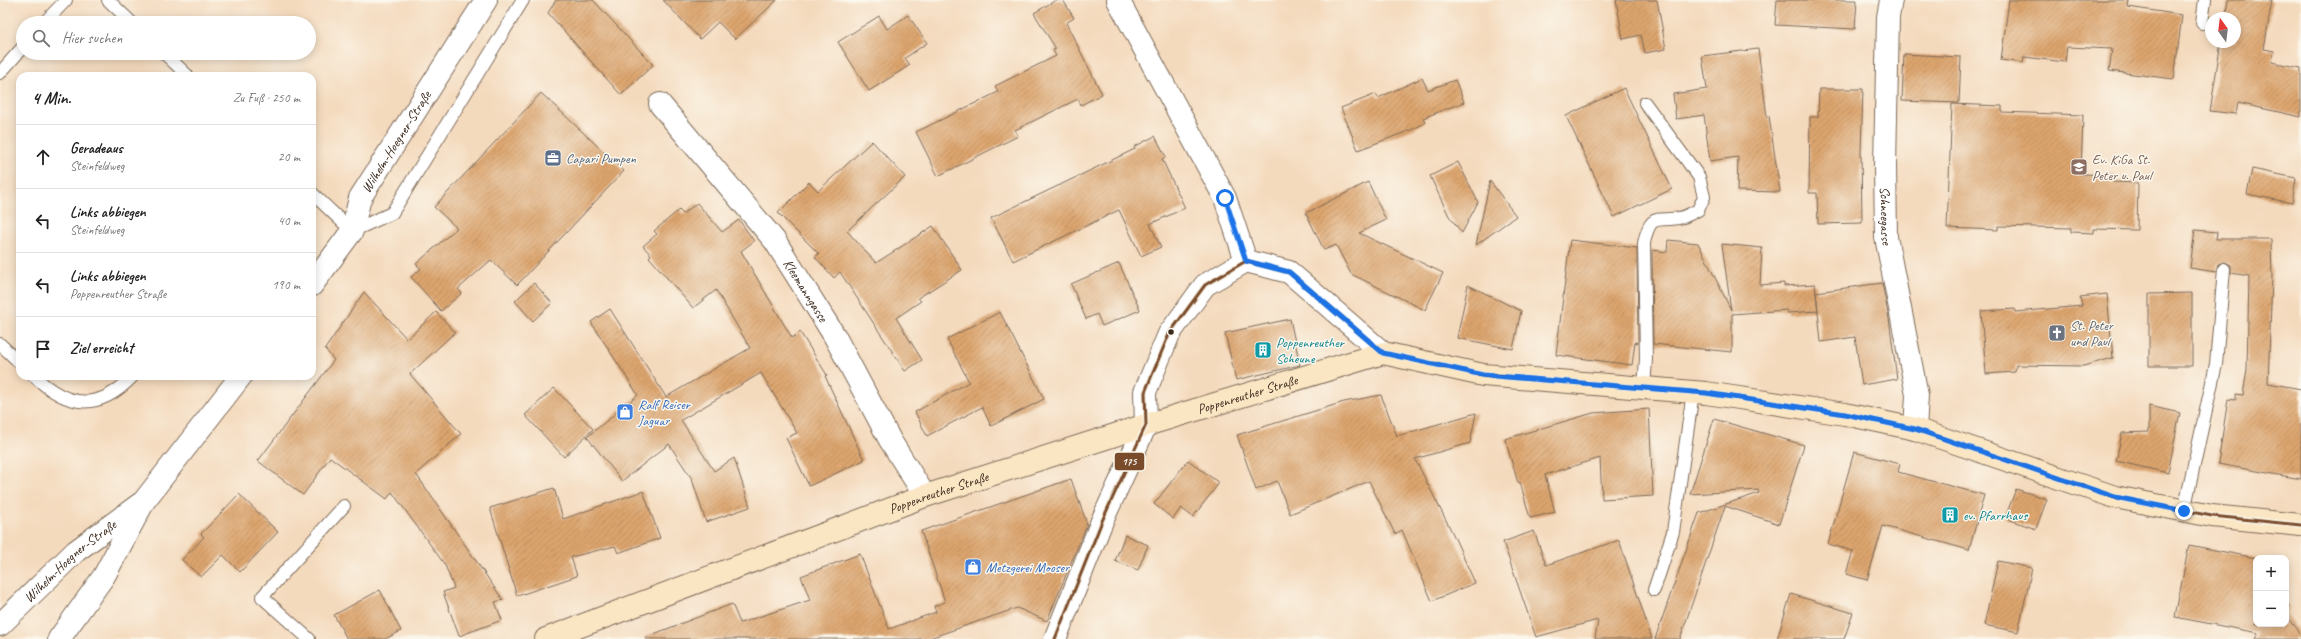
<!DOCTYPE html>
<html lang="de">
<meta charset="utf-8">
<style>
:root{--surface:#fff;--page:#f6f6f6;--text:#222;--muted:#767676;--line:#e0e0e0}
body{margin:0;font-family:Caveat,sans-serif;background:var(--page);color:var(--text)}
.controls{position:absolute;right:12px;bottom:12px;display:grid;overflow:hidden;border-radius:8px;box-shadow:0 2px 10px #0003}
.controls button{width:36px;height:36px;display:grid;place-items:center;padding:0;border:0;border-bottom:1px solid var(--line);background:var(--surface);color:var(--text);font:20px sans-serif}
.compass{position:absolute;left:2205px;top:12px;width:36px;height:36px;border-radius:50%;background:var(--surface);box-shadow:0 2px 10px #0003;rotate:346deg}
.stop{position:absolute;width:12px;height:12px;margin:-9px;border:3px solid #1a73e8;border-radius:50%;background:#fff}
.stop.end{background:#1a73e8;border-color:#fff;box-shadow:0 1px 4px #0008}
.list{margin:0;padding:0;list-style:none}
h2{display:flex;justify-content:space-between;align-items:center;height:52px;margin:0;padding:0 16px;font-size:17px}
h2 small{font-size:13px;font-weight:400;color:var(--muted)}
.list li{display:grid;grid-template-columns:26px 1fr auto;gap:12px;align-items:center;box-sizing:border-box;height:64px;padding:0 16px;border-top:1px solid var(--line)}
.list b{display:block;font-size:15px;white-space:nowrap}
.list p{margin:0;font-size:13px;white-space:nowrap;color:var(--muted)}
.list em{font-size:13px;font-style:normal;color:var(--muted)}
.icon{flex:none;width:22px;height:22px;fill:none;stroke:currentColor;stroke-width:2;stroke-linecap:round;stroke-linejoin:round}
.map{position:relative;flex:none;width:2301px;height:639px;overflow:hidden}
.search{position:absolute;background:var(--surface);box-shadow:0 2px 10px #0003;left:16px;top:16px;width:300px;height:44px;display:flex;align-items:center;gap:10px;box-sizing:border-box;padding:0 14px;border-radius:22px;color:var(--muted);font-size:15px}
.panel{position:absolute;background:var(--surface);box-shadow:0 2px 10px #0003;left:16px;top:72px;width:300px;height:308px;border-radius:12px}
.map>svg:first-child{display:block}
.building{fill:url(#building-hatch)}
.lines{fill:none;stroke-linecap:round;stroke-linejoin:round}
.lane-casing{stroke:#7c6856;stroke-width:14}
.street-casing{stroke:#7c6856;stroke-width:24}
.secondary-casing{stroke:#7c6856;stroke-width:24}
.lane{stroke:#fff;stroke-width:12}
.street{stroke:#fff;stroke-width:22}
.secondary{stroke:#fbe6c4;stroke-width:22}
.bus-1-casing{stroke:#fbf7ec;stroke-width:6}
.bus-1{stroke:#7a4b2a;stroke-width:3}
.route{stroke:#1a73e8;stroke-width:5}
.bus-dot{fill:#3b2a1e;stroke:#fbf7ec;stroke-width:1.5}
.labels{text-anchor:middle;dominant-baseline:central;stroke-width:3;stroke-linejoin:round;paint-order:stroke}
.street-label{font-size:14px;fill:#3b2a1e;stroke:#fbf7ec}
.service-label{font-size:14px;fill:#4e5e75;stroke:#fbf7ec;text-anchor:start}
.education-label{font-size:14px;fill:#785e54;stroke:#fbf7ec;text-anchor:start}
.worship-label{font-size:14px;fill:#5b616d;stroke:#fbf7ec;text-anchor:start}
.culture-label{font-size:14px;fill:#0d838f;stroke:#fbf7ec;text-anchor:start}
.shop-label{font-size:14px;fill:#366cbe;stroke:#fbf7ec;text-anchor:start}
.line-badge{stroke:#fbf7ec;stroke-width:1.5}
.badge-label{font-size:11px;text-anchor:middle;font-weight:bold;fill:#fff}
</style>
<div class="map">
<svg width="2301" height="639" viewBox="0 0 2301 639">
<defs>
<pattern id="building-hatch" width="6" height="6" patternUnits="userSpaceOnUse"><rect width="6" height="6" fill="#dda56e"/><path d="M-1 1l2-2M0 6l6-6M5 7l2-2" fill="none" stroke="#b4875a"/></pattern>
</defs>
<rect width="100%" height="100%" fill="#fbf7ec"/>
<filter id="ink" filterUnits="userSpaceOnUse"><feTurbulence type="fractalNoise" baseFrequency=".025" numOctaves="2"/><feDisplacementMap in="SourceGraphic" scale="8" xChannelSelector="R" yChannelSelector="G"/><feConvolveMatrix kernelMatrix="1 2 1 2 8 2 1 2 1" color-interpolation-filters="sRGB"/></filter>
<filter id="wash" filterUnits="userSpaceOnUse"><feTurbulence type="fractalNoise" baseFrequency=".012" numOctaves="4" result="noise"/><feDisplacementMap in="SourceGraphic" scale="16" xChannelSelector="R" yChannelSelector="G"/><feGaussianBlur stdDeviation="0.9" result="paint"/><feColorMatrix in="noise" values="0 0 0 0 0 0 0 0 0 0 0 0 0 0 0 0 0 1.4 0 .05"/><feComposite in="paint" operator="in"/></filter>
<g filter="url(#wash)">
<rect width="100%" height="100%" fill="#f4dabd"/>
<g id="blocks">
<!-- building -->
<g class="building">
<polygon points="556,0 593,0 653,65 621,95 548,13"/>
<polygon points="663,0 777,0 735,39 718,22 700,39"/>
<polygon points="1056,0 1063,0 1074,18 1066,23 1102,94 1081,105 1078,99 1015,130 1018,136 938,176 916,132 998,92 995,86 1056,56 1053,50 1056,49 1034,13"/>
<polygon points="1616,0 1657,0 1666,49 1645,53 1641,35 1623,39"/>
<polygon points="1777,0 1857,0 1855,29 1775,25"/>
<polygon points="2009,0 2129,0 2128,7 2182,15 2174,79 2109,71 2112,49 2067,47 2065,62 2024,57 2023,63 2001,60"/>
<polygon points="2228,0 2272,0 2264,49 2274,51 2272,62 2301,68 2301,117 2238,103 2236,114 2210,111 2221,42 2235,42 2235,18 2225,18"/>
<polygon points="908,15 927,43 905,58 910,65 869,91 838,42 879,16 887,29"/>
<polygon points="1758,49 1767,117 1769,116 1780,192 1737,191 1738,157 1710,161 1704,115 1676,119 1673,94 1707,89 1702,56"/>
<polygon points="1904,54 1961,57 1959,103 1902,101"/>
<polygon points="1422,78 1428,90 1455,80 1464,102 1423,118 1425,123 1411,130 1358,150 1341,108 1376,94 1378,98"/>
<polygon points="1624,88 1672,189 1614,217 1566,116"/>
<polygon points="1819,89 1863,89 1861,150 1862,223 1818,224 1817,193 1809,193 1810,117 1818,117"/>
<polygon points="541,93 624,171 517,285 491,260 458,289 462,293 441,311 411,277 421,269 416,264 457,228 434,207"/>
<polygon points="1952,104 2002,106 2002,112 2083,115 2081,174 2114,175 2113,182 2138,183 2137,230 2094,229 2094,233 2071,232 2071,228 1998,226 1998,230 1947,228"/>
<polygon points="1155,136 1166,157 1162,159 1185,208 1150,224 1161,247 1141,256 1119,210 1013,261 991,218 1135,149 1134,147"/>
<polygon points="872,141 905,177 847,231 876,263 933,226 962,270 918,298 921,301 896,318 922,360 905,371 840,272 834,278 815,257 819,254 778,213 809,182 818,191"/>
<polygon points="1458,162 1478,202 1462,233 1449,216 1430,176"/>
<polygon points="2252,169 2296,178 2292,203 2247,194"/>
<polygon points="1490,181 1516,216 1476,245"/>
<polygon points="1368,182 1386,220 1359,233 1443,273 1425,310 1351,274 1336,245 1324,250 1306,213"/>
<polygon points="697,203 722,232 739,220 754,241 741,251 792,338 800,332 827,375 825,376 864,460 809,486 786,438 797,433 761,373 681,420 714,471 734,458 750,507 706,522 692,479 669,444 622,481 587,437 638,395 591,322 610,309 666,397 750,348 716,290 693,308 649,257 651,255 643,246 657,234 654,231 679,210 683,214"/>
<polygon points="2195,230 2217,232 2216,239 2271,239 2272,277 2268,383 2301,389 2301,479 2218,464 2228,399 2236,400 2236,394 2243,395 2247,369 2249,276 2231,273 2231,265 2225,262 2218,264 2216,272 2190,268"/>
<polygon points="1570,240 1637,248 1638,343 1635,342 1632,365 1556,355"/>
<polygon points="1668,240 1698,243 1731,310 1722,244 1762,248 1760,285 1784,283 1784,286 1815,284 1818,311 1787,313 1787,310 1732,314 1732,352 1653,344 1652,250 1667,252"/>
<polygon points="1119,263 1140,310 1102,326 1097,314 1086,319 1071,284"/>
<polygon points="534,283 552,303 533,321 515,301"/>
<polygon points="1882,283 1889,319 1897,379 1862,385 1855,337 1821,342 1816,292"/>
<polygon points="1468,285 1521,311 1513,349 1457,338"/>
<polygon points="364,292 407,339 436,312 455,332 410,374 461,434 416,474 503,600 495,602 502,620 459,636 443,592 454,588 445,565 392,492 387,499 330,457 303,495 258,461 334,360 325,349"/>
<polygon points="2192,293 2192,366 2149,366 2149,294"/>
<polygon points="2107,294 2113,358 2083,366 2016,365 2015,372 1986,374 1981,311 2015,309 2015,312 2082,306 2080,297"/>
<polygon points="1000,312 1044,399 991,426 982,407 927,436 915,412 969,382 947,339"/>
<polygon points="1290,319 1300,365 1236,380 1225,333"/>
<polygon points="554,388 593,429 564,457 525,415"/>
<polygon points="1381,395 1397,436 1476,413 1470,443 1415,459 1453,534 1475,583 1432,601 1402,530 1395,534 1369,481 1290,514 1277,481 1256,490 1237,435 1344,402"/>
<polygon points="2149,406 2180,413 2168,473 2116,461 2122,433 2149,432"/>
<polygon points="1649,409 1653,496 1602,499 1600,458 1545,475 1555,512 1530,518 1520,482 1518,483 1505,439 1593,413"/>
<polygon points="1714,419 1804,445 1779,524 1725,506 1680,639 1655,639 1699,513 1759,493 1758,490 1690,494"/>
<polygon points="1854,452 1900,464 1898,472 1984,495 1969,550 1883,526 1867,580 1846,574 1853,551 1828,544"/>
<polygon points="1188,460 1219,483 1193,517 1181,508 1173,519 1154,504"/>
<polygon points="1071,479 1087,524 1047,621 1017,608 927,639 646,639 646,637 732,604 740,623 810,600 801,576 860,554 889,629 936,612 934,606 945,602 921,531"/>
<polygon points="554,488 563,519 643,491 660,538 618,553 615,546 571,557 577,576 517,596 490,508"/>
<polygon points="2016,489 2047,499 2036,529 2005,518"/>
<polygon points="239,494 278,532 240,572 223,555 201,577 182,560 204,537 201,534"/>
<polygon points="1534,531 1546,565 1619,540 1652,639 1595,639 1598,620 1536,637 1503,542"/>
<polygon points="1125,535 1148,545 1138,570 1115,561"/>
<polygon points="2189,545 2256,558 2256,624 2286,624 2286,604 2289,605 2287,616 2301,634 2301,639 2255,639 2258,633 2175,617"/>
<polygon points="1998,561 2032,568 2018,632 1984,625"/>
<polygon points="380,590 401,631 385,639 347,639 334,615"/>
<polygon points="1791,594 1853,613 1844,639 1777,639"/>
</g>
</g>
</g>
<g filter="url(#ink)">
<use href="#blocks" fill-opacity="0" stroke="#7c6856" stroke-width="1"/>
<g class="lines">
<!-- lane casing -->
<g class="lane-casing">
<g id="lane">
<polyline points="108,0 132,23"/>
<polyline points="44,23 66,0"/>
<polyline points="2202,23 2205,0"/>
<polyline points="164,53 188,76"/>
<polyline points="0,73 23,47"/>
<polyline points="312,193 352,231 392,213 523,0"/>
<polyline points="0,344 20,363"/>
<path d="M34,376C68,408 99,412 133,376"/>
<path d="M1644,388L1646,359L1644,243C1651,209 1659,224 1683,217C1689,215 1694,212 1698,210L1704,197L1699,177L1645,103"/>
<polyline points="2184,511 2216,364 2224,269"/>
<polyline points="1654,590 1673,532 1693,392"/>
<polyline points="309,639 262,597 344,506"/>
</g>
</g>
<!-- street casing -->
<g class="street-casing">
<g id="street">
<polyline points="1118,0 1225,198 1246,261"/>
<path id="s1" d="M1891,0L1888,17L1885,166L1886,237L1917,395L1915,429"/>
<path id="s2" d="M660,104L775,241L834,335L890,440L925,496"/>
<path id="s3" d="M312,285L352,231L360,198L486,0"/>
<path id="s4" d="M0,625L76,551L140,504"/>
<polyline points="59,639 104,576 144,501 241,376"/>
<polyline points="1055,639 1102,521 1146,425 1145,392 1169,334 1205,285 1246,261 1289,272 1383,353"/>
</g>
</g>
<!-- secondary casing -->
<g class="secondary-casing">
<g id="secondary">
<path id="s5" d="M546,639L925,496L1146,425L1383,353L1483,375L1706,393L1845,414L1915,429L2115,497L2212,516L2301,525"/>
</g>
</g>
<!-- lane -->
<use href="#lane" class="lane"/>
<!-- street -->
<use href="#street" class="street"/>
<!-- secondary -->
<use href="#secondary" class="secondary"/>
<!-- bus-1 casing -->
<g class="bus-1-casing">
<polyline id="bus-1" points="1055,639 1102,521 1146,425 1145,392 1169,334 1205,285 1246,261 1289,272 1383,353 1483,375 1706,393 1845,414 1915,429 2115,497 2212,516 2301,525"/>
</g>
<!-- bus-1 -->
<use href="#bus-1" class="bus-1"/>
</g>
</g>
<g class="lines" filter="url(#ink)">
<!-- route -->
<polyline class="route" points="1225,198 1246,261 1289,272 1383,353 1483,375 1706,393 1845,414 1915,429 2115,497 2184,511"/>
</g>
<!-- icons -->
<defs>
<g id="office-square" transform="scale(0.9)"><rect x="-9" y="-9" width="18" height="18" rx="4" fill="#5c6f8a" stroke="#fbf7ec"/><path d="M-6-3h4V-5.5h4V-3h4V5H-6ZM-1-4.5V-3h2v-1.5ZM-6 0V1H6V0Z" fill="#fff"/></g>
<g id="school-square" transform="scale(0.9)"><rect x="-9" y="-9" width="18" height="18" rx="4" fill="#8d6e63" stroke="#fbf7ec"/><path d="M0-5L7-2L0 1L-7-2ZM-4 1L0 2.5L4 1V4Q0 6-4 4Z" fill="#fff"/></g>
<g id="church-square" transform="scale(0.9)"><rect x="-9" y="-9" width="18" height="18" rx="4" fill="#6b7280" stroke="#fbf7ec"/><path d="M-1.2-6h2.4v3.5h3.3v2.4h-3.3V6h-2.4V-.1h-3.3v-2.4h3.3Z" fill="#fff"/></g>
<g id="building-square" transform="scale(0.9)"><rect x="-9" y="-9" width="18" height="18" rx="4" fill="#0f9aa8" stroke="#fbf7ec"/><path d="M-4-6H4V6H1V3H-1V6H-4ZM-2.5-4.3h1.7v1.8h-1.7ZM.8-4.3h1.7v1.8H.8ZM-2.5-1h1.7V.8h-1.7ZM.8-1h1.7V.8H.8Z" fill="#fff"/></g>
<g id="shop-square" transform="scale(0.9)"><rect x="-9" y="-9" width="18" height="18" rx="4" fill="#3f7fe0" stroke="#fbf7ec"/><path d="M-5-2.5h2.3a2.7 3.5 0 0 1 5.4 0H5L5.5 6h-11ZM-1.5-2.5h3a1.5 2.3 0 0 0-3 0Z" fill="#fff"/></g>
</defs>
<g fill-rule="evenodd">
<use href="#office-square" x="553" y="158"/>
<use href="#school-square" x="2079" y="167"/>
<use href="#church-square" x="2057" y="333"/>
<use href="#building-square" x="1263" y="350"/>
<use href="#shop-square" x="625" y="412"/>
<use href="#building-square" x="1950" y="515"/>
<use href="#shop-square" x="973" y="567"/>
</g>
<!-- markers -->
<circle class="bus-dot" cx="1171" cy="332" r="3.5"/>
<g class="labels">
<!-- street labels -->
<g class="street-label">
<text stroke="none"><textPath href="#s3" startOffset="168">Wilhelm-Hoegner-Straße</textPath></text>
<text stroke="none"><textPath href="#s1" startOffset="216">Schneegasse</textPath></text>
<text stroke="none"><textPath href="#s2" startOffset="237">Kleemanngasse</textPath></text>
<text stroke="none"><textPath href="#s5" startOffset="743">Poppenreuther Straße</textPath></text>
<text stroke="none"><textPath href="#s5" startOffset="419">Poppenreuther Straße</textPath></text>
<text stroke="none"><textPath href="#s4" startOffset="95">Wilhelm-Hoegner-Straße</textPath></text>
</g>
<!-- service labels -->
<g class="service-label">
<text x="566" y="158">Capari Pumpen</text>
</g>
<!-- education labels -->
<g class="education-label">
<text x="2092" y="159">Ev. KiGa St.<tspan x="2092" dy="16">Peter u. Paul</tspan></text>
</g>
<!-- worship labels -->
<g class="worship-label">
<text x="2070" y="325">St. Peter<tspan x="2070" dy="16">und Paul</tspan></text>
</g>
<!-- culture labels -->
<g class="culture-label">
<text x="1276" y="342">Poppenreuther<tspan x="1276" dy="16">Scheune</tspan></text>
<text x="1963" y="515">ev. Pfarrhaus</text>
</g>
<!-- shop labels -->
<g class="shop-label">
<text x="638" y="404">Ralf Reiser<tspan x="638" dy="16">Jaguar</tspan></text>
<text x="986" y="567">Metzgerei Mooser</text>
</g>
</g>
<rect class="line-badge" x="1114" y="452" width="31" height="19" rx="4" fill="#7a4b2a"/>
<g class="badge-label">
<text x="1129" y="465">175</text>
</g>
</svg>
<div class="controls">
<button>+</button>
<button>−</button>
</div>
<svg class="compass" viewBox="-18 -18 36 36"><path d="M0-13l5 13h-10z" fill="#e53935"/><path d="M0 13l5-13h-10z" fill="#767676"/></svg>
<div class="stop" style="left:1225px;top:198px"></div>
<div class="stop end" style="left:2184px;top:511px"></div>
<div class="search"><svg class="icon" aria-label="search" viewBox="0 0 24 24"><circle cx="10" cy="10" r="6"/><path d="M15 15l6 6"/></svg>Hier suchen</div>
<section class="panel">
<h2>4 Min.<small>Zu Fuß · 250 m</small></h2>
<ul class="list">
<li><svg class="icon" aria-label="ahead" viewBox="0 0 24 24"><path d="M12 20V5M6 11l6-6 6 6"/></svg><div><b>Geradeaus</b><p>Steinfeldweg</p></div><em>20 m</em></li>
<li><svg class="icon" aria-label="left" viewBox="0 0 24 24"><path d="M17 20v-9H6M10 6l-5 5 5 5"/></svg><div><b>Links abbiegen</b><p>Steinfeldweg</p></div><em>40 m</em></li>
<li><svg class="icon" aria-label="left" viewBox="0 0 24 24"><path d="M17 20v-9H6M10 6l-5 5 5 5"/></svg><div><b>Links abbiegen</b><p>Poppenreuther Straße</p></div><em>190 m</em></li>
<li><svg class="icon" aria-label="arrive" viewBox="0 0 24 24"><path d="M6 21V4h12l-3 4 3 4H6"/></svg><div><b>Ziel erreicht</b></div></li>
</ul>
</section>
</div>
